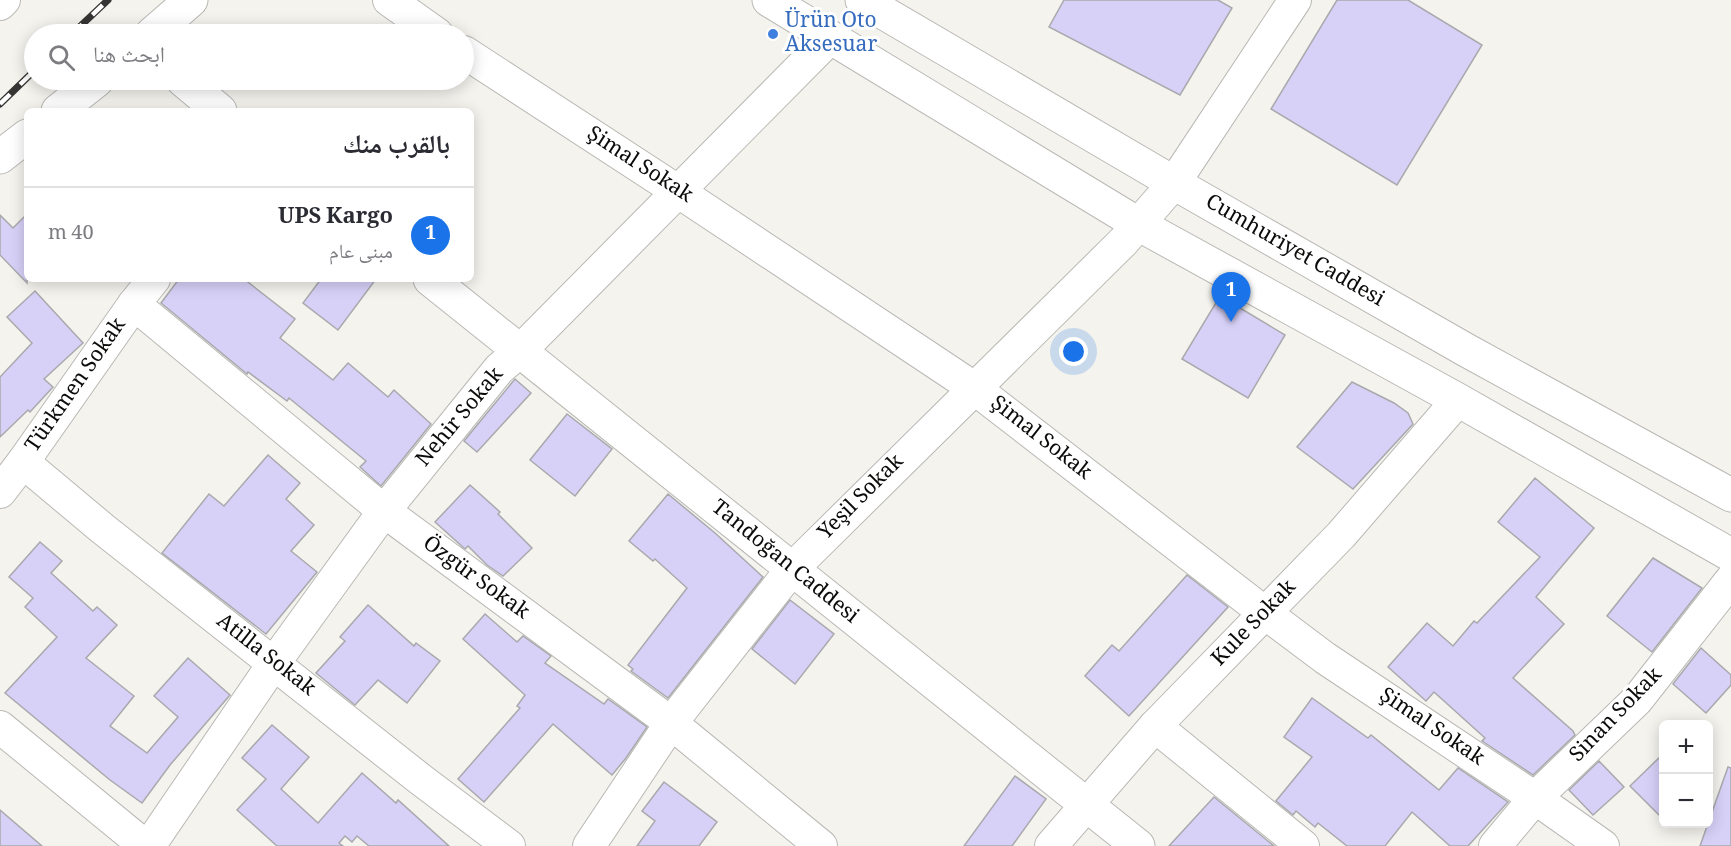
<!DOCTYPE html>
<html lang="ar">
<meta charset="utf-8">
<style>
:root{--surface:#fff;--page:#f2f2f3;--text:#2b2b33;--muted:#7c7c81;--line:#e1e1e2;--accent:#1a73e8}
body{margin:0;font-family:Georgia,"Noto Naskh Arabic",serif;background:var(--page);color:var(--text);direction:rtl}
.controls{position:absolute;right:18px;bottom:18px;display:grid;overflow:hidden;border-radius:9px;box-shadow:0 3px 15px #0003}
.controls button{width:54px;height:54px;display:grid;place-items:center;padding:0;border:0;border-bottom:2px solid var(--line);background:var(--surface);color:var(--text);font:30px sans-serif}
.you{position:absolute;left:1074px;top:352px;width:21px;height:21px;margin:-15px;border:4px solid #fff;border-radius:50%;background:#1a73e8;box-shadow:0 0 0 9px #1a73e833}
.badge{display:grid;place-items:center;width:39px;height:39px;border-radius:50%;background:var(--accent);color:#fff;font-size:20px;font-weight:700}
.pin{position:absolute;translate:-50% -50px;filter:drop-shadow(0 2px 3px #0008)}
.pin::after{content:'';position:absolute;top:32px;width:21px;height:18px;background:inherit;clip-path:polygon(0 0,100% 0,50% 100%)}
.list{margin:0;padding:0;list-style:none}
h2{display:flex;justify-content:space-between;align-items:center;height:78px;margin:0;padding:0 24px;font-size:26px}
h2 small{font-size:20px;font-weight:400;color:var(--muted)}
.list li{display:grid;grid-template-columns:39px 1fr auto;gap:18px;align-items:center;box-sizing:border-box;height:96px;padding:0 24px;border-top:2px solid var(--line)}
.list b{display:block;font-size:22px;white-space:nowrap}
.list p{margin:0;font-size:20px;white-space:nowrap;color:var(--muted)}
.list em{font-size:20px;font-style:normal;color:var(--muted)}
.icon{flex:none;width:33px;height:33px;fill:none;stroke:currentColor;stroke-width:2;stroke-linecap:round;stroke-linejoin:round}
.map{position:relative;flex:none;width:1731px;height:846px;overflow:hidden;direction:ltr}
.search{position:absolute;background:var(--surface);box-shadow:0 3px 15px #0003;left:24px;top:24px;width:450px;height:66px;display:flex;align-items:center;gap:15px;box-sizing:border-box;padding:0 21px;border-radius:33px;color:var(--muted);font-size:22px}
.panel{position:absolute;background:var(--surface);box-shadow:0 3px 15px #0003;left:24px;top:108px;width:450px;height:174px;border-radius:9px;direction:rtl}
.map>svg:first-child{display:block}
.building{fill:#d7d1f8;stroke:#a9a9ad;stroke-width:1.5}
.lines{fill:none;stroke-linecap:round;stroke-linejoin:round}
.minor-casing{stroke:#b9b8b4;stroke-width:34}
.tertiary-casing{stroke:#b9b8b4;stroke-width:35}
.secondary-casing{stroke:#b9b8b4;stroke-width:35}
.minor{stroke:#fff;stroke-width:32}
.tertiary{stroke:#fff;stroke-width:33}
.secondary{stroke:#fff;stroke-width:33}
.rail-casing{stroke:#363534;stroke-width:7}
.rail{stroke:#fff;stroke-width:4.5;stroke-dasharray:14;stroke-linecap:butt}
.shop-dot{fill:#3f7fe0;stroke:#fff;stroke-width:2}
.labels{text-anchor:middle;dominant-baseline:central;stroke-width:6;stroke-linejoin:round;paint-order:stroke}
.shop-label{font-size:21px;fill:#366cbe;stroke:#fff;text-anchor:start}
.street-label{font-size:21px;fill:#0c0b0a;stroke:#fff}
</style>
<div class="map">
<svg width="1731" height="846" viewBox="0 0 1731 846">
<rect width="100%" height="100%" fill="#f4f3ee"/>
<!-- building -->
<g class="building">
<polygon points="1064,0 1218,0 1232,8 1180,95 1049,27"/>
<polygon points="1337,0 1408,0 1482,45 1397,185 1271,109"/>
<polygon points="27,214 27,283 0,255 0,215 13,228"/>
<polygon points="179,279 244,279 295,319 280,338 333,380 348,363 388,397 394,390 431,424 381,486 360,467 366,461 289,398 287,401 248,372 247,374 161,303"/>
<polygon points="321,279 376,279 338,330 303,303"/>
<polygon points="35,291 83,343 44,379 53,387 30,412 28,410 0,437 0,377 32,343 7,317"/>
<polygon points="1220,296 1285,335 1248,398 1182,359"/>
<polygon points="515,379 531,393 477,452 464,441"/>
<polygon points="1352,382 1394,403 1408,413 1413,424 1353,489 1297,447"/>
<polygon points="567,414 612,449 575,496 530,460"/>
<polygon points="268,455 300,483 286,499 314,525 291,551 317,572 266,634 162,553 209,494 224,506"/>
<polygon points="1535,478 1594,528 1536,597 1564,624 1513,678 1573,731 1575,735 1533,775 1482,741 1485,738 1434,692 1426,701 1388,667 1427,623 1453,646 1474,621 1477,623 1540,557 1498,522"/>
<polygon points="470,485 500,512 498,514 532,548 503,576 487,565 468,546 465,549 435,522"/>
<polygon points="668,494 715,533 763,577 668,698 631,671 633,669 628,665 687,588 655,559 653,561 629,541"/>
<polygon points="40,542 62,561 51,573 93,611 97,607 117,625 86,658 134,696 110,726 147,753 178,717 154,696 188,658 230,695 170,765 142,803 110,780 5,693 57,637 25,607 33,598 9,577"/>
<polygon points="1653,558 1702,588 1652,652 1607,616"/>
<polygon points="1187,575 1228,607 1129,716 1085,676 1112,645 1119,651"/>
<polygon points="790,600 834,634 795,684 752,649"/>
<polygon points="368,605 414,646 416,643 440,661 407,703 378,680 355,705 316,673 345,641 340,637"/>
<polygon points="485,614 517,642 523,636 551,656 545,663 604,704 608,699 647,727 626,758 612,775 553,724 484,802 458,779 520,708 517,706 525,695 463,639"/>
<polygon points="1701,648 1731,675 1731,685 1706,713 1673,684"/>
<polygon points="1312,698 1368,738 1371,735 1439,790 1458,768 1508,802 1468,846 1450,846 1412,812 1385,846 1347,846 1318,823 1315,827 1296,811 1293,815 1276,801 1312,757 1284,737"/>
<polygon points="272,725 309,757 281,789 318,823 362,773 396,803 398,800 449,846 369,846 357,836 352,842 345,836 339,843 343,846 277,846 237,810 266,779 242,758"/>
<polygon points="1664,753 1664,820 1630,786"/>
<polygon points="1599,761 1624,787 1593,815 1569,790"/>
<polygon points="1728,767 1731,768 1731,846 1700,846"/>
<polygon points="1015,776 1046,799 1012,846 964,846"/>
<polygon points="664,782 717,822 699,846 637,846 655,821 642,811"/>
<polygon points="1214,797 1274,846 1169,846"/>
<polygon points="0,810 42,846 0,846"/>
</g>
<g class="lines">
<!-- minor casing -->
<g class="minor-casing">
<g id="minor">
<polyline points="389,0 437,34"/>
<polyline points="0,4 4,0"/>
<polyline points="464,52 679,192 974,388 1265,613 1325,658 1535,798 1603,846"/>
<polyline points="134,304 384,511 671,723 821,846"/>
<polyline points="23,462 103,529 420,779 509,846"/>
<polyline points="0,492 23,462 134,304 154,279"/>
<polyline points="1155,726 1303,846"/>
<polyline points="0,727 145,846"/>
<polyline points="149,846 274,663 384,511 499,369 520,351 830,38"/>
<polyline points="589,846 671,723 792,569 1123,242 1174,183 1295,0"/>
<polyline points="1051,846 1155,726 1341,535 1458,400"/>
<polyline points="1495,846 1535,798 1637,700 1731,580"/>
</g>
</g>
<!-- tertiary casing -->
<g class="tertiary-casing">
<g id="tertiary">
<polyline points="152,34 191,0"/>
<polyline points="183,80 220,111"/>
<polyline points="58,111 97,80"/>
<polyline points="0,157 27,136"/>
<polyline points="430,279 1138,846"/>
</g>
</g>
<!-- secondary casing -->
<g class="secondary-casing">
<g id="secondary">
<polyline points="769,0 1138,224 1458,400 1731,555"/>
<polyline points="862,0 1174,183 1466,350 1731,495"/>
</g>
</g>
<!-- minor -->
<use href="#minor" class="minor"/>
<!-- tertiary -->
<use href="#tertiary" class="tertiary"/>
<!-- secondary -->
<use href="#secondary" class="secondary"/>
<!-- rail casing -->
<g class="rail-casing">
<g id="rail">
<polyline points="72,34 108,0"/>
<polyline points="0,104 34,71"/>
</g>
</g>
<!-- rail -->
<use href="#rail" class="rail"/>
</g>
<!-- markers -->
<circle class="shop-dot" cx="773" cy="34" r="6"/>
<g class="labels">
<!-- shop labels -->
<g class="shop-label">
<text x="785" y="22">Ürün Oto<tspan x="785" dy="24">Aksesuar</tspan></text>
</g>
<!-- street labels -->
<g class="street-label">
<text transform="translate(639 166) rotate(33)">Şimal Sokak</text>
<text transform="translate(1294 252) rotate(30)">Cumhuriyet Caddesi</text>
<text transform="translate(77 386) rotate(-55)">Türkmen Sokak</text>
<text transform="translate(461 418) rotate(-50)">Nehir Sokak</text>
<text transform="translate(1040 439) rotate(38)">Şimal Sokak</text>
<text transform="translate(862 498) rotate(-45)">Yeşil Sokak</text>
<text transform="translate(784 563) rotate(39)">Tandoğan Caddesi</text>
<text transform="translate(475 579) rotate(36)">Özgür Sokak</text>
<text transform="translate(1255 624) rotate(-46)">Kule Sokak</text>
<text transform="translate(265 656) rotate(38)">Atilla Sokak</text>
<text transform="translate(1617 716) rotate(-46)">Sinan Sokak</text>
<text transform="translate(1431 728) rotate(34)">Şimal Sokak</text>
</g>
</g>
</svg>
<div class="controls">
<button>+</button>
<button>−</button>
</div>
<div class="you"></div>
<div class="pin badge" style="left:1231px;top:322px">1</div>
<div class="search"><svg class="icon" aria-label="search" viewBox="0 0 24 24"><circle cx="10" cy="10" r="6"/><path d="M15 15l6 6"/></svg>ابحث هنا</div>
<section class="panel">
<h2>بالقرب منك<small></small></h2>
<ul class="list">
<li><span class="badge">1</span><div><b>UPS Kargo</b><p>مبنى عام</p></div><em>40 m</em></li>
</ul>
</section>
</div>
